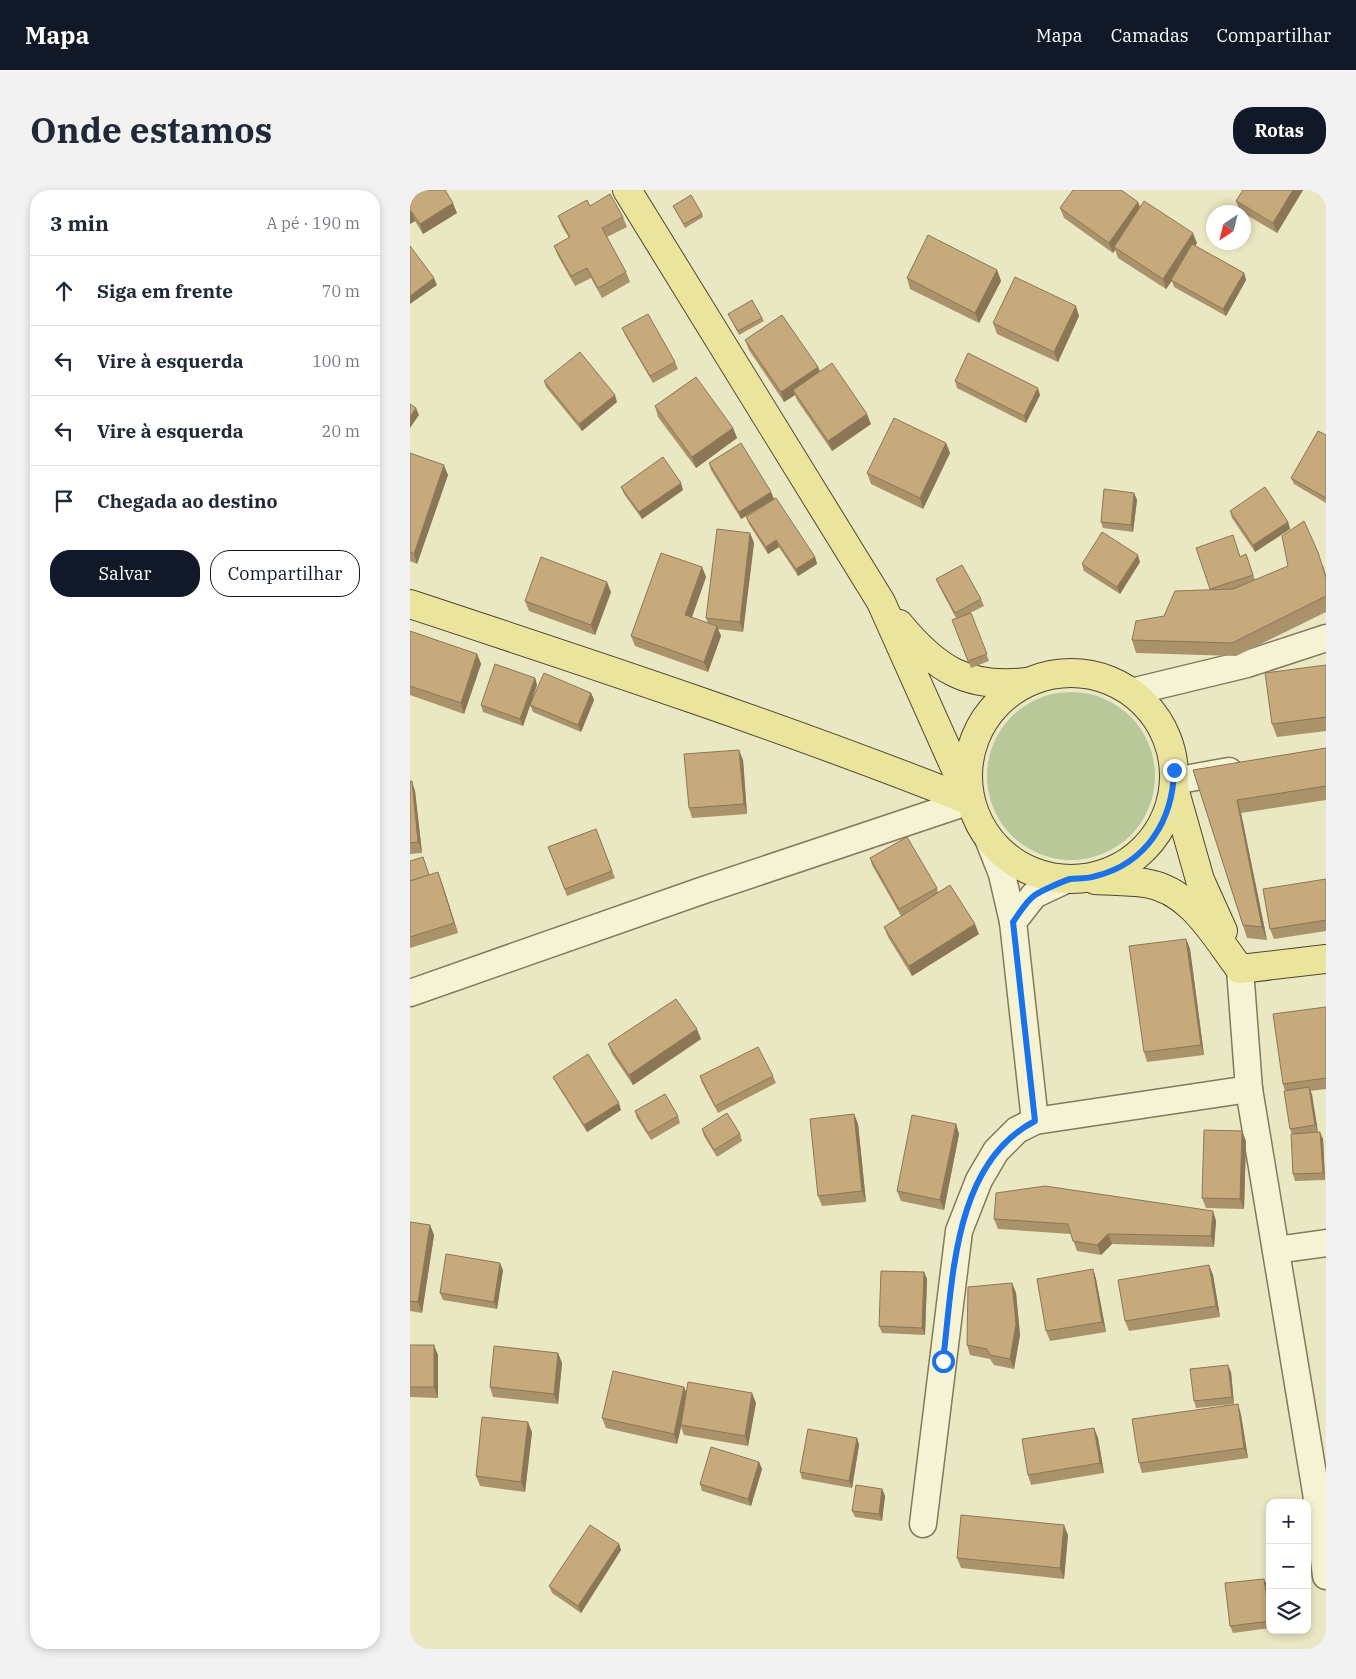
<!DOCTYPE html>
<html lang="pt">
<meta charset="utf-8">
<style>
:root{--surface:#fff;--page:#f2f2f3;--text:#1f2937;--muted:#747a83;--line:#e0e1e3;--accent:#111827}
body{margin:0;font-family:"IBM Plex Serif",serif;background:var(--page);color:var(--text)}
.controls{position:absolute;right:15px;bottom:15px;display:grid;overflow:hidden;border-radius:10px;box-shadow:0 2px 8px #0003}
.controls button{width:45px;height:45px;display:grid;place-items:center;padding:0;border:0;border-bottom:1px solid var(--line);background:var(--surface);color:var(--text);font:25px sans-serif}
.compass{position:absolute;left:796px;top:15px;width:45px;height:45px;border-radius:50%;background:var(--surface);box-shadow:0 2px 8px #0003;rotate:215deg}
.stop{position:absolute;width:15px;height:15px;margin:-11px;border:4px solid #1a73e8;border-radius:50%;background:#fff}
.stop.end{background:#1a73e8;border-color:#fff;box-shadow:0 1px 5px #0008}
.list{margin:0;padding:0;list-style:none}
h2{display:flex;justify-content:space-between;align-items:center;height:65px;margin:0;padding:0 20px;font-size:21px}
h2 small{font-size:16px;font-weight:400;color:var(--muted)}
.list li{display:grid;grid-template-columns:32px 1fr auto;gap:15px;align-items:center;box-sizing:border-box;height:70px;padding:0 20px;border-top:1px solid var(--line)}
.list b{display:block;font-size:19px;white-space:nowrap}
.list em{font-size:16px;font-style:normal;color:var(--muted)}
.actions{display:flex;gap:10px;padding:15px 20px}
.actions a{flex:1;padding:11px 0;border:1px solid var(--accent);border-radius:20px;text-align:center;font-size:18px;color:var(--accent)}
.actions .main{background:var(--accent);color:#fff}
.icon{flex:none;width:28px;height:28px;fill:none;stroke:currentColor;stroke-width:2;stroke-linecap:round;stroke-linejoin:round}
.map{position:relative;flex:none;width:916px;height:1459px;overflow:hidden;border-radius:20px}
header{display:flex;align-items:center;gap:30px;box-sizing:border-box;height:70px;padding:0 25px;background:var(--accent);color:#fff}
header strong{font-size:24px}
nav{display:flex;gap:28px;margin-inline-start:auto;font-size:18px}
.intro{display:flex;align-items:center;justify-content:space-between;box-sizing:border-box;height:120px;padding:0 30px}
h1{margin:0;font-size:35px}
.button{padding:12px 22px;border-radius:20px;background:var(--accent);color:#fff;font-size:18px;font-weight:700}
main{display:flex;gap:30px;padding:0 30px}
aside{flex:1;background:var(--surface);border-radius:20px;box-shadow:0 2px 8px #0003}
.map>svg:first-child{display:block}
.green{fill:#b8c898}
.lines{fill:none;stroke-linecap:round;stroke-linejoin:round}
.minor-casing{stroke:#83795b;stroke-width:29}
.major-casing{stroke:#51462f;stroke-width:30}
.minor{stroke:#f6f3d5;stroke-width:26}
.major{stroke:#ebe49d;stroke-width:28}
.wall{fill:#aa926a}
.shaded-wall{fill:#8b7756}
.building{fill:#c6aa7b;stroke:#8b7756}
.route{stroke:#1a73e8;stroke-width:6}
</style>
<header>
<strong>Mapa</strong>
<nav><a>Mapa</a><a>Camadas</a><a>Compartilhar</a></nav>
</header>
<div class="intro"><h1>Onde estamos</h1><a class="button">Rotas</a></div>
<main>
<aside>
<h2>3 min<small>A pé · 190 m</small></h2>
<ul class="list">
<li><svg class="icon" aria-label="ahead" viewBox="0 0 24 24"><path d="M12 20V5M6 11l6-6 6 6"/></svg><div><b>Siga em frente</b></div><em>70 m</em></li>
<li><svg class="icon" aria-label="left" viewBox="0 0 24 24"><path d="M17 20v-9H6M10 6l-5 5 5 5"/></svg><div><b>Vire à esquerda</b></div><em>100 m</em></li>
<li><svg class="icon" aria-label="left" viewBox="0 0 24 24"><path d="M17 20v-9H6M10 6l-5 5 5 5"/></svg><div><b>Vire à esquerda</b></div><em>20 m</em></li>
<li><svg class="icon" aria-label="arrive" viewBox="0 0 24 24"><path d="M6 21V4h12l-3 4 3 4H6"/></svg><div><b>Chegada ao destino</b></div></li>
</ul>
<div class="actions"><a class="main">Salvar</a><a>Compartilhar</a></div>
</aside>
<div class="map">
<svg width="916" height="1459" viewBox="0 0 916 1459">
<rect width="100%" height="100%" fill="#eae7c3"/>
<!-- green -->
<circle class="green" cx="661" cy="586" r="84"/>
<g class="lines">
<!-- minor casing -->
<g class="minor-casing">
<g id="minor">
<polyline points="721,502 837,474 916,448"/>
<polyline points="764,591 819,581"/>
<polyline points="577,646 592,684 603,732 625,931"/>
<polyline points="603,732 624,705 658,689"/>
<polyline points="830,779 839,899 906,1302 916,1386"/>
<polyline points="0,803 291,701 560,611"/>
<polyline points="866,1060 916,1053"/>
<polyline points="513,1334 549,1041 569,990 586,961 607,940 625,931 839,899"/>
</g>
</g>
<!-- major casing -->
<g class="major-casing">
<g id="major">
<polyline points="217,0 471,412 560,611"/>
<path d="M0,414C188,476 376,538 560,611"/>
<path d="M489,434C526,479 557,499 617,492"/>
<circle cx="661" cy="586" r="103"/>
<polyline points="764,598 790,690 813,741"/>
<path d="M685,690C702,691 719,691 735,693C781,700 804,745 830,779"/>
<polyline points="830,779 916,769"/>
</g>
</g>
<!-- minor -->
<use href="#minor" class="minor"/>
<!-- major -->
<use href="#major" class="major"/>
</g>
<!-- wall -->
<g class="wall">
<polygon points="0,0 47,23 13,44 5,31 0,34"/>
<polygon points="833,0 893,0 867,43 830,21 826,11"/>
<polygon points="728,12 730,17 787,53 785,56 834,83 836,90 816,126 764,97 762,91 756,99 708,68 705,60 703,63 654,28 650,18"/>
<polygon points="180,16 213,27 217,37 197,47 216,82 220,92 192,108 181,88 165,96 148,66 144,56 159,48 152,36 148,26"/>
<polygon points="263,16 292,24 293,27 275,38"/>
<polygon points="587,80 591,91 569,133 500,99 497,88"/>
<polygon points="318,124 352,128 354,131 329,145"/>
<polygon points="669,126 648,172 587,144 583,133"/>
<polygon points="212,138 265,172 268,179 243,193 215,145"/>
<polygon points="335,150 408,177 410,181 461,234 422,261 387,210 385,205 374,212 339,160"/>
<polygon points="134,191 207,212 172,241 136,197"/>
<polygon points="545,191 630,205 616,233 547,198"/>
<polygon points="245,216 323,238 327,248 286,278 248,227"/>
<polygon points="916,245 916,313 884,294 881,288"/>
<polygon points="536,253 540,263 513,319 461,294 457,283"/>
<polygon points="0,263 38,285 7,374 0,371"/>
<polygon points="299,273 361,302 364,309 331,329 301,280"/>
<polygon points="211,297 273,300 232,329 214,304"/>
<polygon points="724,303 727,310 723,342 693,338 691,332"/>
<polygon points="820,321 878,332 880,339 845,362 822,328"/>
<polygon points="336,327 405,367 407,374 388,386 369,357 358,364 339,334"/>
<polygon points="340,343 344,353 333,442 308,439 311,446 298,482 225,456 221,446 292,377 296,387 282,427 298,433 296,428"/>
<polygon points="836,364 845,390 913,375 916,385 916,422 826,466 726,463 722,450 800,400 831,366"/>
<polygon points="730,372 710,404 674,381 672,374"/>
<polygon points="526,389 571,409 574,416 560,423 579,471 561,478 542,430 546,428 529,396"/>
<polygon points="201,402 185,445 119,421 115,411"/>
<polygon points="0,441 67,464 71,474 54,524 0,505"/>
<polygon points="916,475 916,541 867,547 862,534"/>
<polygon points="125,488 127,495 113,536 73,522 71,515"/>
<polygon points="181,503 184,510 171,542 123,522 120,515"/>
<polygon points="916,558 916,610 831,623 857,750 837,748 783,580"/>
<polygon points="333,570 337,624 282,628 279,618"/>
<polygon points="0,591 5,601 12,663 0,664"/>
<polygon points="186,639 205,688 157,706 138,657"/>
<polygon points="460,668 527,698 528,702 569,744 502,786 478,747 474,737 491,726 462,675"/>
<polygon points="0,671 19,685 32,693 48,743 0,758"/>
<polygon points="916,689 916,741 864,749 860,739"/>
<polygon points="776,749 780,759 794,865 737,872 734,862"/>
<polygon points="916,817 916,899 900,901 908,942 913,949 915,990 885,991 883,984 882,944 880,939 875,901 873,894"/>
<polygon points="291,849 223,895 202,864 198,854"/>
<polygon points="290,886 363,886 366,893 308,923 292,893"/>
<polygon points="143,887 211,920 177,942 146,893"/>
<polygon points="225,921 268,926 270,933 241,950 227,928"/>
<polygon points="444,924 448,934 456,1012 412,1016 408,1006"/>
<polygon points="546,934 549,944 534,1020 491,1011 487,1001"/>
<polygon points="292,939 330,944 332,951 307,967 294,946"/>
<polygon points="836,951 834,1019 796,1018 792,1008"/>
<polygon points="803,1021 806,1031 804,1057 702,1054 691,1065 667,1061 661,1044 588,1039 584,1029"/>
<polygon points="0,1032 20,1035 24,1045 12,1123 0,1121"/>
<polygon points="799,1075 803,1085 810,1127 719,1141 715,1131"/>
<polygon points="683,1079 686,1089 696,1142 640,1151 636,1141"/>
<polygon points="93,1080 87,1119 33,1110 30,1103"/>
<polygon points="514,1082 517,1089 515,1145 472,1143 469,1136"/>
<polygon points="602,1093 606,1103 610,1145 604,1179 584,1175 580,1169 560,1165 557,1155"/>
<polygon points="0,1155 28,1165 28,1208 0,1207"/>
<polygon points="148,1163 152,1173 148,1214 83,1207 80,1197"/>
<polygon points="821,1182 824,1214 786,1218 784,1211"/>
<polygon points="274,1197 276,1202 346,1213 338,1256 274,1245 271,1237 267,1254 196,1238 192,1228"/>
<polygon points="828,1214 831,1225 838,1268 732,1283 729,1273"/>
<polygon points="684,1238 688,1248 694,1283 621,1295 618,1285"/>
<polygon points="122,1242 115,1302 70,1296 66,1286"/>
<polygon points="447,1248 449,1255 442,1298 392,1289 390,1282"/>
<polygon points="349,1272 352,1279 341,1316 292,1301 290,1294"/>
<polygon points="472,1299 475,1306 472,1331 445,1327 442,1321"/>
<polygon points="658,1345 654,1389 551,1378 547,1368"/>
<polygon points="209,1354 211,1360 171,1423 142,1403 139,1396"/>
<polygon points="854,1389 857,1395 860,1417 860,1438 823,1443 820,1436"/>
</g>
<!-- shaded-wall -->
<g class="shaded-wall">
<polygon points="883,0 893,0 867,43 863,33"/>
<polygon points="728,12 732,23 704,57 705,60 703,63 699,53"/>
<polygon points="43,13 47,23 13,44 10,34"/>
<polygon points="1,21 5,31 0,34 0,22"/>
<polygon points="783,43 787,53 756,99 753,89"/>
<polygon points="587,80 591,91 569,133 565,123"/>
<polygon points="834,83 836,90 816,126 813,119"/>
<polygon points="24,88 27,95 0,114 0,106"/>
<polygon points="666,116 669,126 648,172 644,162"/>
<polygon points="408,177 411,187 383,200 385,205 374,212 371,202"/>
<polygon points="628,198 630,205 616,233 614,226"/>
<polygon points="205,205 207,212 172,241 169,234"/>
<polygon points="6,218 9,225 0,238 0,227"/>
<polygon points="457,224 461,234 422,261 418,251"/>
<polygon points="323,238 327,248 286,278 282,267"/>
<polygon points="536,253 540,263 513,319 510,308"/>
<polygon points="34,275 38,285 7,374 4,364"/>
<polygon points="271,293 273,300 232,329 229,322"/>
<polygon points="361,302 364,309 331,329 329,322"/>
<polygon points="724,303 727,310 723,342 721,335"/>
<polygon points="878,332 880,339 845,362 843,355"/>
<polygon points="340,343 344,353 333,442 330,432"/>
<polygon points="366,350 369,357 358,364 356,357"/>
<polygon points="728,365 730,372 710,404 707,397"/>
<polygon points="405,367 407,374 388,386 386,379"/>
<polygon points="292,377 296,387 279,435 275,425"/>
<polygon points="197,392 201,402 185,445 181,435"/>
<polygon points="307,436 311,446 298,482 294,472"/>
<polygon points="67,464 71,474 54,524 51,513"/>
<polygon points="125,488 127,495 113,536 110,529"/>
<polygon points="181,503 184,510 171,542 168,535"/>
<polygon points="329,560 333,570 337,624 334,614"/>
<polygon points="2,591 5,601 12,663 8,652"/>
<polygon points="827,610 831,623 857,750 852,737"/>
<polygon points="28,682 32,693 48,743 44,733"/>
<polygon points="565,734 569,744 502,786 499,776"/>
<polygon points="776,749 780,759 794,865 791,855"/>
<polygon points="287,839 291,849 223,895 219,885"/>
<polygon points="899,897 902,904 908,942 905,935"/>
<polygon points="209,913 211,920 177,942 174,935"/>
<polygon points="444,924 448,934 456,1012 452,1001"/>
<polygon points="546,934 549,944 534,1020 530,1010"/>
<polygon points="832,941 836,951 834,1019 830,1009"/>
<polygon points="910,942 913,949 915,990 913,983"/>
<polygon points="803,1021 806,1031 804,1057 801,1046"/>
<polygon points="20,1035 24,1045 12,1123 8,1112"/>
<polygon points="698,1044 702,1054 691,1065 687,1055"/>
<polygon points="90,1073 93,1080 87,1119 84,1112"/>
<polygon points="799,1075 803,1085 810,1127 806,1116"/>
<polygon points="683,1079 686,1089 696,1142 692,1132"/>
<polygon points="514,1082 517,1089 515,1145 512,1138"/>
<polygon points="602,1093 606,1103 610,1145 604,1179 600,1169"/>
<polygon points="24,1155 28,1165 28,1208 24,1197"/>
<polygon points="148,1163 152,1173 148,1214 144,1204"/>
<polygon points="818,1175 821,1182 824,1214 822,1207"/>
<polygon points="274,1197 278,1207 271,1235 271,1237 267,1254 264,1244"/>
<polygon points="342,1203 346,1213 338,1256 335,1246"/>
<polygon points="828,1214 831,1225 838,1268 834,1258"/>
<polygon points="118,1232 122,1242 115,1302 111,1292"/>
<polygon points="684,1238 688,1248 694,1283 690,1273"/>
<polygon points="447,1248 449,1255 442,1298 439,1291"/>
<polygon points="349,1272 352,1279 341,1316 338,1309"/>
<polygon points="472,1299 475,1306 472,1331 469,1324"/>
<polygon points="654,1335 658,1345 654,1389 650,1378"/>
<polygon points="209,1354 211,1360 171,1423 168,1416"/>
<polygon points="854,1389 857,1395 860,1417 860,1430"/>
</g>
<!-- building -->
<g class="building">
<polygon points="0,0 35,0 43,13 10,34 1,21 0,22"/>
<polygon points="663,0 711,0 728,12 699,53 650,18"/>
<polygon points="833,0 883,0 863,33 826,11"/>
<polygon points="200,4 213,27 192,38 216,82 188,98 177,78 161,86 144,56 160,47 148,26 177,10 180,16"/>
<polygon points="281,5 292,24 274,34 263,16"/>
<polygon points="734,11 783,43 753,89 704,57"/>
<polygon points="518,45 587,80 565,123 497,88"/>
<polygon points="782,54 834,83 813,119 761,90"/>
<polygon points="0,56 24,88 0,106"/>
<polygon points="605,87 666,116 644,162 583,133"/>
<polygon points="342,110 352,128 328,141 318,124"/>
<polygon points="238,124 265,172 240,186 212,138"/>
<polygon points="372,125 408,177 371,202 335,150"/>
<polygon points="170,162 205,205 169,234 134,191"/>
<polygon points="558,163 628,198 614,226 545,191"/>
<polygon points="422,173 457,224 418,251 383,200"/>
<polygon points="286,187 323,238 282,267 245,216"/>
<polygon points="0,214 6,218 0,227"/>
<polygon points="484,228 536,253 510,308 457,283"/>
<polygon points="908,241 916,245 916,308 881,288"/>
<polygon points="331,253 361,302 329,322 299,273"/>
<polygon points="0,263 34,275 4,364 0,362"/>
<polygon points="253,267 271,293 229,322 211,297"/>
<polygon points="855,297 878,332 843,355 820,321"/>
<polygon points="694,299 724,303 721,335 691,332"/>
<polygon points="366,308 405,367 386,379 366,350 356,357 336,327"/>
<polygon points="894,331 908,362 916,388 916,406 822,453 722,450 726,431 754,426 765,401 823,399 878,376 872,346"/>
<polygon points="307,339 340,343 330,432 296,428"/>
<polygon points="692,342 728,365 707,397 672,374"/>
<polygon points="823,345 830,367 836,364 843,385 800,399 786,358"/>
<polygon points="251,363 292,377 275,425 307,436 294,472 221,446"/>
<polygon points="131,367 197,392 181,435 115,411"/>
<polygon points="552,375 571,409 545,423 526,389"/>
<polygon points="561,423 577,464 558,471 542,430"/>
<polygon points="0,441 67,464 51,513 0,496"/>
<polygon points="85,474 125,488 110,529 71,515"/>
<polygon points="916,475 916,527 862,534 855,483"/>
<polygon points="134,483 181,503 168,535 120,515"/>
<polygon points="916,558 916,596 827,610 852,737 833,735 783,580"/>
<polygon points="329,560 334,614 279,618 274,564"/>
<polygon points="0,591 2,591 8,652 0,653"/>
<polygon points="186,639 202,681 155,699 138,657"/>
<polygon points="497,647 527,698 489,719 460,668"/>
<polygon points="13,667 19,685 0,691 0,671"/>
<polygon points="28,682 44,733 0,747 0,691"/>
<polygon points="916,689 916,730 860,739 853,699"/>
<polygon points="540,695 565,734 499,776 474,737"/>
<polygon points="776,749 791,855 734,862 719,756"/>
<polygon points="266,809 287,839 219,885 198,854"/>
<polygon points="916,817 916,888 873,894 863,824"/>
<polygon points="348,857 363,886 305,916 290,886"/>
<polygon points="178,864 209,913 174,935 143,887"/>
<polygon points="899,897 905,935 880,939 874,901"/>
<polygon points="255,904 268,926 238,943 225,921"/>
<polygon points="317,923 330,944 304,960 292,939"/>
<polygon points="444,924 452,1001 408,1006 400,929"/>
<polygon points="502,925 546,934 530,1010 487,1001"/>
<polygon points="794,940 832,941 830,1009 792,1008"/>
<polygon points="910,942 913,983 883,984 881,944"/>
<polygon points="635,996 803,1021 801,1046 698,1044 687,1055 663,1051 658,1034 584,1029 586,1003"/>
<polygon points="0,1032 20,1035 8,1112 0,1111"/>
<polygon points="36,1064 90,1073 84,1112 30,1103"/>
<polygon points="799,1075 806,1116 715,1131 708,1090"/>
<polygon points="683,1079 692,1132 636,1141 627,1089"/>
<polygon points="471,1081 514,1082 512,1138 469,1136"/>
<polygon points="602,1093 606,1134 600,1169 580,1165 577,1159 557,1155 558,1097"/>
<rect x="0" y="1155" width="24" height="42"/>
<polygon points="84,1156 148,1163 144,1204 80,1197"/>
<polygon points="818,1175 822,1207 784,1211 780,1179"/>
<polygon points="203,1181 274,1197 264,1244 192,1228"/>
<polygon points="278,1192 342,1203 335,1246 271,1235"/>
<polygon points="828,1214 834,1258 729,1273 722,1229"/>
<polygon points="72,1227 118,1232 111,1292 66,1286"/>
<polygon points="684,1238 690,1273 618,1285 612,1249"/>
<polygon points="398,1239 447,1248 439,1291 390,1282"/>
<polygon points="301,1257 349,1272 338,1309 290,1294"/>
<polygon points="446,1295 472,1299 469,1324 442,1321"/>
<polygon points="551,1325 654,1335 650,1378 547,1368"/>
<polygon points="180,1335 209,1354 168,1416 139,1396"/>
<polygon points="854,1389 860,1431 820,1436 815,1393"/>
</g>
<g class="lines">
<!-- route -->
<path class="route" d="M533,1171C543,1090 543,973 625,931L603,732C609,724 616,711 625,705C631,701 653,691 660,689C668,688 678,689 686,686C737,673 763,630 764,580"/>
</g>
</svg>
<div class="controls">
<button>+</button>
<button>−</button>
<button><svg class="icon" aria-label="layers" viewBox="0 0 24 24"><path d="M12 4l9 5-9 5-9-5zM3 14l9 5 9-5"/></svg></button>
</div>
<svg class="compass" viewBox="-18 -18 36 36"><path d="M0-13l5 13h-10z" fill="#e53935"/><path d="M0 13l5-13h-10z" fill="#747a83"/></svg>
<div class="stop" style="left:533px;top:1171px"></div>
<div class="stop end" style="left:764px;top:580px"></div>
</div>
</main>
